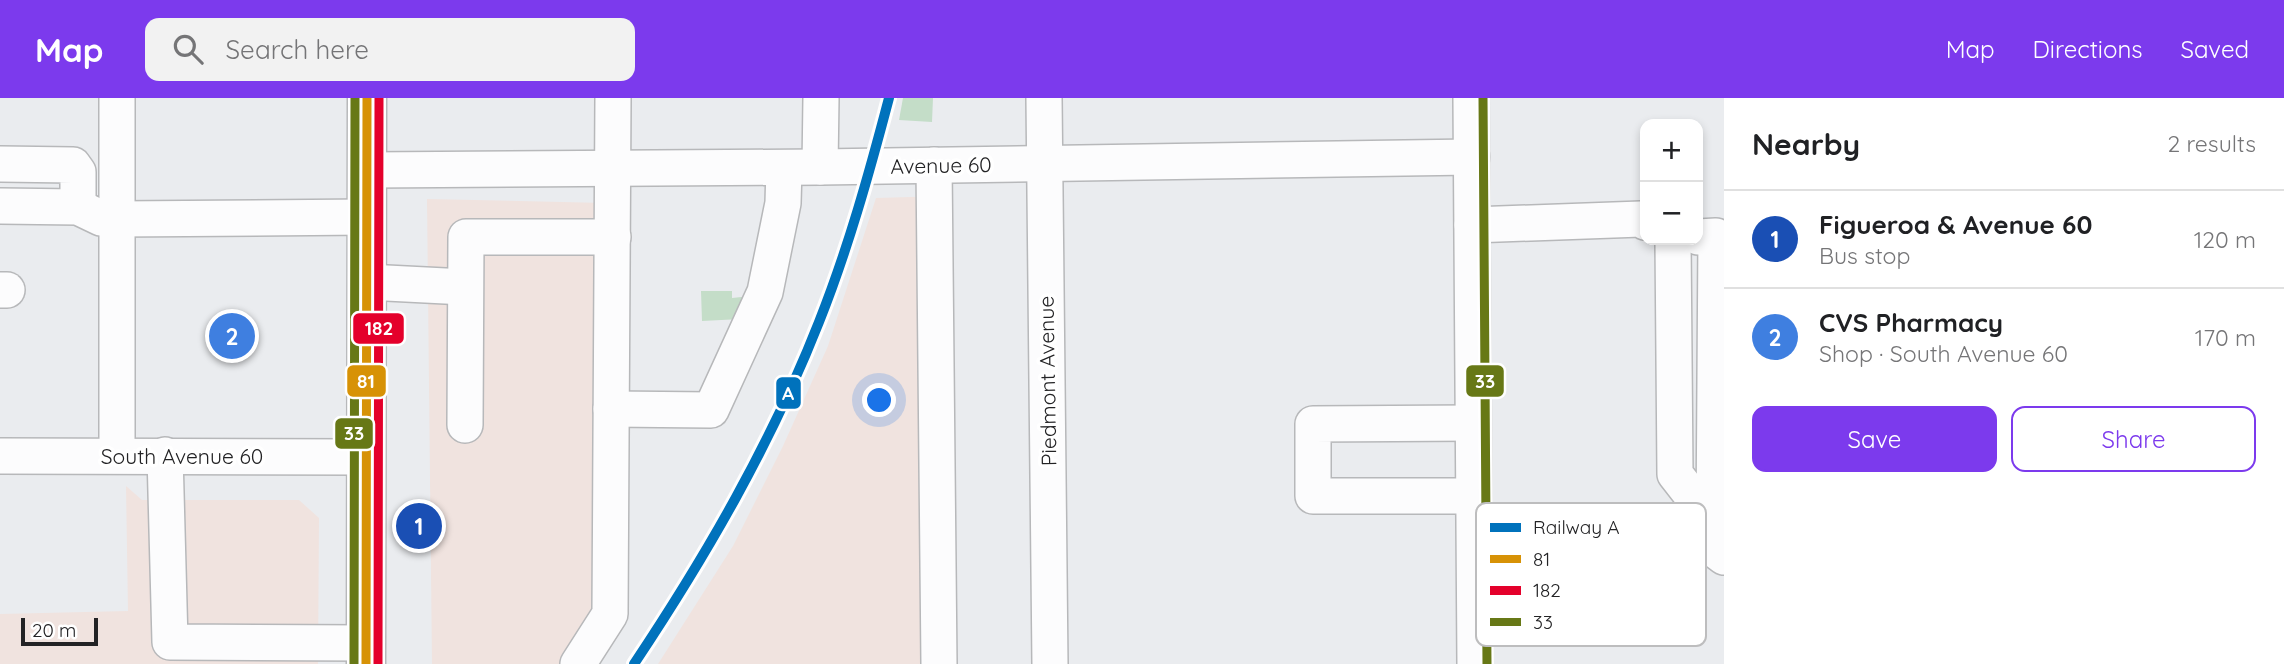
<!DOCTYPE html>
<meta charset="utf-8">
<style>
:root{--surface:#fff;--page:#f2f2f2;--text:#202124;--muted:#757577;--line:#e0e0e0;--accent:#7c3aed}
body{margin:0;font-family:Quicksand,sans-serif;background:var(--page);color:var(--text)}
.controls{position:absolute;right:21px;top:21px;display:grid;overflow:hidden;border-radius:14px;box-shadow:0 4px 10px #0003}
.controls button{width:63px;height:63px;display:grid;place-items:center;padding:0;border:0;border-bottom:2px solid var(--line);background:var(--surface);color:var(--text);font:35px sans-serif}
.scale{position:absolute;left:21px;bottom:18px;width:77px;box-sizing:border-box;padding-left:7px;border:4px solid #232325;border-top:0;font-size:19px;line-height:24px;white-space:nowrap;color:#232325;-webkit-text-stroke:5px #fff;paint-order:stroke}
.you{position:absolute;left:880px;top:303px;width:24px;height:24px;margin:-18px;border:5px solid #fff;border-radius:50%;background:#1a73e8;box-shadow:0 0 0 10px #1a73e833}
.badge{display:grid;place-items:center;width:46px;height:46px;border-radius:50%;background:var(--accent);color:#fff;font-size:23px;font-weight:700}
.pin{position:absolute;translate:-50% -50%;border:4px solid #fff;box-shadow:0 2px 7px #0006}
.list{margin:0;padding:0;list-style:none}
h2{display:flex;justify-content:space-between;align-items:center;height:91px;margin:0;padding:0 28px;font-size:30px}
h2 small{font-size:23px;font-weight:400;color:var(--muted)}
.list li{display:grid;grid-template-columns:46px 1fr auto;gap:21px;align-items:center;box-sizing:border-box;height:98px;padding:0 28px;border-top:2px solid var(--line)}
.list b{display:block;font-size:26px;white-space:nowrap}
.list p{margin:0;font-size:23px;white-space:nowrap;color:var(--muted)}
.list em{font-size:23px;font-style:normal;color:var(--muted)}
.actions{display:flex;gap:14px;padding:21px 28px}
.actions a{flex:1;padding:16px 0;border:2px solid var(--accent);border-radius:14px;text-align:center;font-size:24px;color:var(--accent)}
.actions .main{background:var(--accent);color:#fff}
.icon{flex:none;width:38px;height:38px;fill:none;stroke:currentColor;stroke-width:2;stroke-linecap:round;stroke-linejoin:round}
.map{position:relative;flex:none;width:1724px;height:566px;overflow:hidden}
header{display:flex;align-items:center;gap:42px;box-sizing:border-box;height:98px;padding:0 35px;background:var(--accent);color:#fff}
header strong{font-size:33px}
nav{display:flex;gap:38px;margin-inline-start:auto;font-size:24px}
.search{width:490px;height:63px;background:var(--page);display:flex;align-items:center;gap:18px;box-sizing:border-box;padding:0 24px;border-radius:14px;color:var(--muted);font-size:26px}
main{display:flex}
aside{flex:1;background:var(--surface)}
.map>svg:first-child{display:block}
.commercial{fill:#f0e3df}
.green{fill:#c4ddc8}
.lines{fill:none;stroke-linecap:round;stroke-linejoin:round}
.minor-casing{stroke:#b7b8ba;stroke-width:38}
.major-casing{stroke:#b7b8ba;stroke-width:41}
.minor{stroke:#fcfcfd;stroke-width:35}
.major{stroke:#fcfcfd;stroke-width:38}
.bus-1-casing{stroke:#fff;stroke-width:14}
.bus-2-casing{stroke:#fff;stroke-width:14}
.bus-3-casing{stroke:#fff;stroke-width:14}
.bus-1{stroke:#d79206;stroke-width:9}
.bus-2{stroke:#e4002b;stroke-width:9}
.bus-3{stroke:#677816;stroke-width:9}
.rail-1-casing{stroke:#fff;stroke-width:16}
.rail-1{stroke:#0072bc;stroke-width:10}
.labels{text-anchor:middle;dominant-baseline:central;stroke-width:7;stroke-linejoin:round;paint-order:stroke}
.street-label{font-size:21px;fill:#232325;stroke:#fff}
.key{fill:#fff;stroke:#bdbdbe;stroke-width:2}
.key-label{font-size:19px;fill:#232325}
.line-badge{stroke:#fff;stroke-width:2.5}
.badge-label{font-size:19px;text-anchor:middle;font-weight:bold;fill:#fff}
</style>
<header>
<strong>Map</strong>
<div class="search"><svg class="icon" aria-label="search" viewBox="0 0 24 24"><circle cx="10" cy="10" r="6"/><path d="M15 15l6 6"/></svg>Search here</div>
<nav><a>Map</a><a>Directions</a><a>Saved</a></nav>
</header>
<main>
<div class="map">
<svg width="1724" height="566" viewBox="0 0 1724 566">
<rect width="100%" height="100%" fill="#eaecef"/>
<!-- commercial -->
<g class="commercial">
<polygon points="946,98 951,566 658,566 733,448 783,348 828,248 876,100"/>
<polygon points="427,101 605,105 606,511 571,566 432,566"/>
<polygon points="126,388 142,402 299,402 319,420 318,566 0,566 0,516 128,513"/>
</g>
<!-- green -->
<g class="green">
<polygon points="903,0 933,0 932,24 899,22"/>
<polygon points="701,193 732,193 732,200 751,198 741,221 702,223"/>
</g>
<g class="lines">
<!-- minor casing -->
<g class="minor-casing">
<g id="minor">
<polyline points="1044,0 1050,566"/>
<polyline points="1471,0 1475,566"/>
<polyline points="0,66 73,67 78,74 78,109"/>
<polyline points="934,67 939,566"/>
<polyline points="820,69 821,0"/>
<polyline points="369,72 820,69 1472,59"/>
<polyline points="0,108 78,109 101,120 116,121 368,119"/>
<polyline points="1472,127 1641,121 1645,124"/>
<polyline points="1698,139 1716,138 1714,426 1716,453 1724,459"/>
<polyline points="1673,142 1675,376 1714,426"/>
<polyline points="367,184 465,189"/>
<polyline points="0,192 7,192"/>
<polyline points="611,311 711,312 765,194 783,105 784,70"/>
<polyline points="1473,325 1313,326 1313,398 1474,398"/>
<polyline points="465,327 466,139 613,139"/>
<polyline points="117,357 117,0"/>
<polyline points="165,357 170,544 366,545"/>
<polyline points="0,358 364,359"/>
<polyline points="578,566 610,516 613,0"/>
</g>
</g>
<!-- major casing -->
<g class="major-casing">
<polyline id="major" points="366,566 367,0"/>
</g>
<!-- minor -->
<use href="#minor" class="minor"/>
<!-- major -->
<use href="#major" class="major"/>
<!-- bus-1 casing -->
<g class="bus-1-casing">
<polyline id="bus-1" points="366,566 367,0"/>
</g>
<!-- bus-2 casing -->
<g class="bus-2-casing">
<polyline id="bus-2" points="378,566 379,0"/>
</g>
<!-- bus-3 casing -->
<g class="bus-3-casing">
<g id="bus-3">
<polyline points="1483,0 1487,566"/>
<polyline points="354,566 355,0"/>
</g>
</g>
<!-- bus-1 -->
<use href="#bus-1" class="bus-1"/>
<!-- bus-2 -->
<use href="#bus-2" class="bus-2"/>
<!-- bus-3 -->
<use href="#bus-3" class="bus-3"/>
<!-- rail-1 casing -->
<g class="rail-1-casing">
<path id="rail-1" d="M634,566C706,458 771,346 819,224C848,151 869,76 889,0"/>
</g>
<!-- rail-1 -->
<use href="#rail-1" class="rail-1"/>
</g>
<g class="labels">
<!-- street labels -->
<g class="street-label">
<text transform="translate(941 67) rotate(-1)">Avenue 60</text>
<text transform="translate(1047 283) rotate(-91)">Piedmont Avenue</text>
<text x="182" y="358">South Avenue 60</text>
</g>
</g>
<!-- legend -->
<rect x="1476" y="405" width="230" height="143" rx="10" class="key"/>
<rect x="1490" y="425" width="31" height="9" fill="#0072bc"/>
<rect x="1490" y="457" width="31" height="8" fill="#d79206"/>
<rect x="1490" y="488" width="31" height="9" fill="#e4002b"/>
<rect x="1490" y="520" width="31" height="8" fill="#677816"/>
<g class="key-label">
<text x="1533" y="436">Railway A</text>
<text x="1533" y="468">81</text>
<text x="1533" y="499">182</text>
<text x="1533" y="531">33</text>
</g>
<g class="line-badge">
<rect x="352" y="214" width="53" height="33" rx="7" fill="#e4002b"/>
<rect x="346" y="266" width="41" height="34" rx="7" fill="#d79206"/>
<rect x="1465" y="266" width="40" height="34" rx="7" fill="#677816"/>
<rect x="775" y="278" width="27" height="34" rx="7" fill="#0072bc"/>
<rect x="334" y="319" width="40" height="33" rx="7" fill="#677816"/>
</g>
<g class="badge-label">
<text x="379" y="237">182</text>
<text x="366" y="290">81</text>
<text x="1485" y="290">33</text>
<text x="788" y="302">A</text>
<text x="354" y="342">33</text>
</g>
</svg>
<div class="controls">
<button>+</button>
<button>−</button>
</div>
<div class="scale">20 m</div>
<div class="you"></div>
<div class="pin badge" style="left:419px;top:428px;background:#1a4fb4">1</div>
<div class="pin badge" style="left:232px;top:238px;background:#3f7fe0">2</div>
</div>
<aside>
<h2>Nearby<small>2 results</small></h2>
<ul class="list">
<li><span class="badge" style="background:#1a4fb4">1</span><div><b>Figueroa &amp; Avenue 60</b><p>Bus stop</p></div><em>120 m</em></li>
<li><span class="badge" style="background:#3f7fe0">2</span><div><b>CVS Pharmacy</b><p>Shop · South Avenue 60</p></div><em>170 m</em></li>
</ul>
<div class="actions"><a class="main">Save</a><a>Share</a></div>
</aside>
</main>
